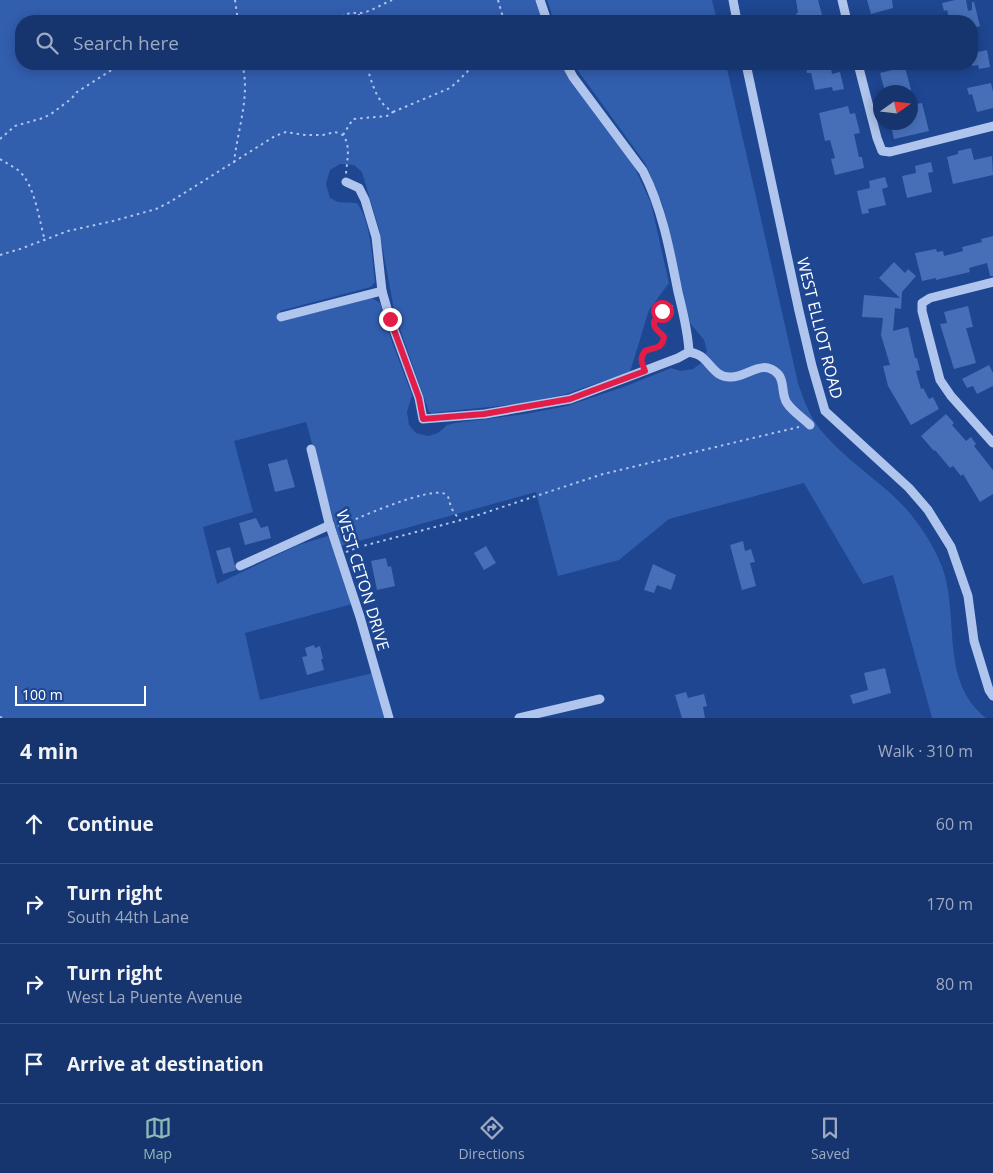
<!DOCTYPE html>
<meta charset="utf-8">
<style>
:root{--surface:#16346d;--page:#1f3c72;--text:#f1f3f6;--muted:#9eaac2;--line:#354f80;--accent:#8bbbb9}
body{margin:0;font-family:"Open Sans",sans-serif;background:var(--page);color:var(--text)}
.compass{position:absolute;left:873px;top:85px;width:45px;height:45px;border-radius:50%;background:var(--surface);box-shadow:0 2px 12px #0003;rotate:76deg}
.scale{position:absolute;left:15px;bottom:12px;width:131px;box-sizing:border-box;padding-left:5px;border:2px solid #fff;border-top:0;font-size:14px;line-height:18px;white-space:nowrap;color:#fff;-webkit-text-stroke:4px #1e4691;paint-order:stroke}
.stop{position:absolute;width:15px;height:15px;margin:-11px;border:4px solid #e11d48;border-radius:50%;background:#fff}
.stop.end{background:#e11d48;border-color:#fff;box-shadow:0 1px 5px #0008}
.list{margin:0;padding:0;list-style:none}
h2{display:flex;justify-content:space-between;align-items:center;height:65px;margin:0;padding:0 20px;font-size:21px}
h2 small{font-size:16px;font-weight:400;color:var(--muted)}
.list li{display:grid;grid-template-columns:32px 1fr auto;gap:15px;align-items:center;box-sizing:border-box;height:80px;padding:0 20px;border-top:1px solid var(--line)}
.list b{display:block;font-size:19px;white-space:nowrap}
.list p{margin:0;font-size:16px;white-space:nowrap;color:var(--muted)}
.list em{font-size:16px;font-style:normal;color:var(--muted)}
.icon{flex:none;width:28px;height:28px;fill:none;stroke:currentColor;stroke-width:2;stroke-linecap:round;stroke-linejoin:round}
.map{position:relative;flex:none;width:993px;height:718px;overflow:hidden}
.search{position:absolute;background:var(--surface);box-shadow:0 2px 12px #0003;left:15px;right:15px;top:15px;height:55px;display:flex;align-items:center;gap:12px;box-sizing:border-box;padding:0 18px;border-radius:20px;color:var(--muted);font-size:19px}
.sheet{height:385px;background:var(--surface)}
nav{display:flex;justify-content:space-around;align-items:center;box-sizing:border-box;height:70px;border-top:1px solid var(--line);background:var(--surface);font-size:14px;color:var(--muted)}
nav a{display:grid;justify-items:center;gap:2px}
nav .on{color:var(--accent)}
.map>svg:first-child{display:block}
.green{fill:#325eae}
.building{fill:#476fb8}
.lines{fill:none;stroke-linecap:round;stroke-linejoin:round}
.path{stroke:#afc5ed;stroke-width:2;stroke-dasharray:2.5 4;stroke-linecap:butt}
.minor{stroke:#afc5ed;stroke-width:9}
.route{stroke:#e11d48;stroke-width:6}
.labels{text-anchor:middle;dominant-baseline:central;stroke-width:5;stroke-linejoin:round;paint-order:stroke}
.street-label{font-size:16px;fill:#fff;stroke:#1e4691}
</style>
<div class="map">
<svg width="993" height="718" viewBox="0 0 993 718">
<rect width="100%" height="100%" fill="#1e4691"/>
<!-- green -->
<g class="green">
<path d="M0,0H535L542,21H21V64H562L634,166L651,203L669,283L649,310L630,372L563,395L517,404L432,413L429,412L395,315L379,229L362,172L354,165L340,164L330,170L326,184L330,198L338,202L357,203C371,221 372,259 375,282L371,287L280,311L282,321L372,298L380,303L392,342L412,395L407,412L409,425L416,433L428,436L438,433L447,425L455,423L525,414L567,406L626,386L671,368L681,371L693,369L701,363L707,351L704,340L690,323L663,206L645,163L581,75L574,64H726L798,383C803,398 809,415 819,428C839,453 865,471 889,492C910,510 929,536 940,562C962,612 937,679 986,718H932L893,575L863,584L804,483L669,519L619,560L558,576L536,492L341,546L306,422L234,441L253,512L203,527L217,584L298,545L328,536L352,604L245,633L260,700L373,673L385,718H0Z"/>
<polygon points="547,0 712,0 717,21 554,21"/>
</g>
<!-- building -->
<g class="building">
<polygon points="796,0 818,0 822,15 798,21 796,13 798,13"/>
<polygon points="867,0 892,0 893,8 871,14"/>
<polygon points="955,0 966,0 968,11 972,10 972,2 974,2 980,26 972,28 972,21 950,21 947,10 944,11 942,3"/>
<polygon points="975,36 978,52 987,50 990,67 979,69 978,65 972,66 972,37"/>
<polygon points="816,64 830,64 832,74 840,72 844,89 833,91 832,87 815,90 811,73 807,73 806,66"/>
<polygon points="905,67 911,90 903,92 885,92 880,73"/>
<polygon points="991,83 993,92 993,108 977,112 972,94 969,95 967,88"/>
<polygon points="922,103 929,131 894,139 890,122 910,122 910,105"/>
<polygon points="848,106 850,114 855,113 860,133 854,134 859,157 862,157 864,168 835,175 831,159 835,158 830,140 825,141 819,113"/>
<polygon points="971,148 974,160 992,156 993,175 953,184 947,157 958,154 958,151"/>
<polygon points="931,162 933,172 928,173 932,192 907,198 902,176 916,173 915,166"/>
<polygon points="885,177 888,187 882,189 886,205 868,209 869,213 862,214 857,191 870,188 869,181"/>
<polygon points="993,236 993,276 990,276 987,263 969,268 970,272 936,280 936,278 922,281 915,253 936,249 937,252 943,251 944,256 963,251 962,247 982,242 981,239"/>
<polygon points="894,262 905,273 908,269 916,276 902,292 901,309 895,308 893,331 908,327 915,358 917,358 920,370 916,371 921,389 923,388 929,399 933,397 939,409 911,425 888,386 883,366 890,365 881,335 883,318 862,317 864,295 900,298 879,278"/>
<polygon points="968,306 973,327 966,328 976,363 954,369 940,324 947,323 944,312"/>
<polygon points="989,365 993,373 993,386 977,394 973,386 967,388 962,379"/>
<polygon points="946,414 954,423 952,425 966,441 971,437 976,444 974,446 993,470 993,494 980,502 963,474 961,476 953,466 950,468 935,450 934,451 921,436"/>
<polygon points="287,459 295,487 275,492 268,464"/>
<polygon points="256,518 261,528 268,526 271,538 245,545 239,523"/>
<polygon points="743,541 745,551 751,549 755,562 750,563 756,586 742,590 730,545"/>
<polygon points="486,546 496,563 484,570 474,553"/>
<polygon points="230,547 236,570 223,574 216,551"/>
<polygon points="386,558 388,567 391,566 395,586 377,590 371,561"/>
<polygon points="653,564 676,575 671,590 657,585 654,593 644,590"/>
<polygon points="314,645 315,648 320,646 323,659 321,659 324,670 307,675 302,657 307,656 305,648"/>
<polygon points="885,668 891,693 853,704 850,695 868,690 864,673"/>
<polygon points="686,692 688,698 704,694 707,706 703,707 705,718 682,718 675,695"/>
</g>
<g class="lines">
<!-- path -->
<g class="path">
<polyline points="235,0 238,21"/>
<polyline points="498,0 504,21"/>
<path d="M360,13C371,12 382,4 392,0"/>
<polyline points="329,21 350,13 359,13 359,21"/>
<polyline points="393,112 450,88 457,82 475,64"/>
<path d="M343,135L353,119L387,116L393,112C375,102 372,81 366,64"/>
<polyline points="0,139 15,126 43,118 51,114 71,99 77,92 110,71 128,64"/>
<path d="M0,159C6,163 12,166 18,170C35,184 39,220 45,241"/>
<path d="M234,163C237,131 251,95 242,64"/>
<path d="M0,255L20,249L68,231L113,221L156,209L170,202L275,136L286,132L305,135H323L335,132L343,135C351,146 347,160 346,174"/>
<path d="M642,364L641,355L645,351C654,347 663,350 664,337L655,328L654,321L660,318L664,308L674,306"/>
<path d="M338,527C355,519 430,486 445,494C450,497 449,502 451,507C453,512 457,516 460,520"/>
<polyline points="346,552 359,547 469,518 603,474 799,427"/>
<polyline points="0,717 2,718"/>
</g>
<!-- minor -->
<g class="minor">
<polyline points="540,0 547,21"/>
<polyline points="733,0 737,21"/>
<polyline points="842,0 847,21"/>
<path d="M566,64L573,77L643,171C662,208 670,251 678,292C683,312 688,331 689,352"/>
<polyline points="746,64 799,311 812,366 825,411 909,488 928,510 951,547 968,596 974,641 989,690 993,696"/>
<polyline points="858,64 877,138 882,151 890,152 993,126"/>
<polyline points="346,182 359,188 365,200 376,237 382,291 390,319 419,398 423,419 485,414 570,399 678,358 689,352"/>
<polyline points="993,282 930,298 922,303 922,311 940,380 951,396 993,443"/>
<polyline points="281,317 382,291"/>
<path d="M689,352C694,353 699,354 703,358C712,366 717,378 731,377C748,377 762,358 778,374C785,381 781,395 787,403C792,411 803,418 810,425"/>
<polyline points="311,449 329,523 360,617 389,718"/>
<polyline points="240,566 330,525"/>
<polyline points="519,718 600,699"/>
</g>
</g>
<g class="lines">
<!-- route -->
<path class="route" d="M390,319L419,398L423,419L484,414L570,399L645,371C642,363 639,359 645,351C654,347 662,350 664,337C660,331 653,330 654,321L660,318L662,311"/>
</g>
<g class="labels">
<!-- street labels -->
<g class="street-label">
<text transform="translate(820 328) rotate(76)">WEST ELLIOT ROAD</text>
<text transform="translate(363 580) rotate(73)">WEST CETON DRIVE</text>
</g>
</g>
</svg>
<svg class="compass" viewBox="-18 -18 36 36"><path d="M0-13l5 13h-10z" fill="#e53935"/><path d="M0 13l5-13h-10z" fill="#9eaac2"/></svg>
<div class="scale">100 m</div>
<div class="stop" style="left:662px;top:311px"></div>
<div class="stop end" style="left:390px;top:319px"></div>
<div class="search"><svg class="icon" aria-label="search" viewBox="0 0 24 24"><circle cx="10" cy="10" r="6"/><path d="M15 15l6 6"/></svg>Search here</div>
</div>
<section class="sheet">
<h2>4 min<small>Walk · 310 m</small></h2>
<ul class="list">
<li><svg class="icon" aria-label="ahead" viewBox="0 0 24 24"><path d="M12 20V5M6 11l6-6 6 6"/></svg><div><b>Continue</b></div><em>60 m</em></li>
<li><svg class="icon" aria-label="right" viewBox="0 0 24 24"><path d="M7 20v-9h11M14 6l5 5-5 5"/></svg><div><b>Turn right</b><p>South 44th Lane</p></div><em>170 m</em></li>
<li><svg class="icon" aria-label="right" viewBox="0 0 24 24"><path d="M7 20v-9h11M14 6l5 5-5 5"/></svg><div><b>Turn right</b><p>West La Puente Avenue</p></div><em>80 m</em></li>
<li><svg class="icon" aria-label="arrive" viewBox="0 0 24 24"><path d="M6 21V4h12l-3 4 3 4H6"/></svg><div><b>Arrive at destination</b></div></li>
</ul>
</section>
<nav>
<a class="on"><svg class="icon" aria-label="map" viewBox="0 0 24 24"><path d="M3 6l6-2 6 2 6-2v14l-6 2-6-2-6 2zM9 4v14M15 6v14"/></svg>Map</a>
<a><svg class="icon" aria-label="directions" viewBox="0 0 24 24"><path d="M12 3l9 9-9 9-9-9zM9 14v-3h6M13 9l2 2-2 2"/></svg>Directions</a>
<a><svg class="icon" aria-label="saved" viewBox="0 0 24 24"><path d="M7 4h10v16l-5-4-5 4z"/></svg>Saved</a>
</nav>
